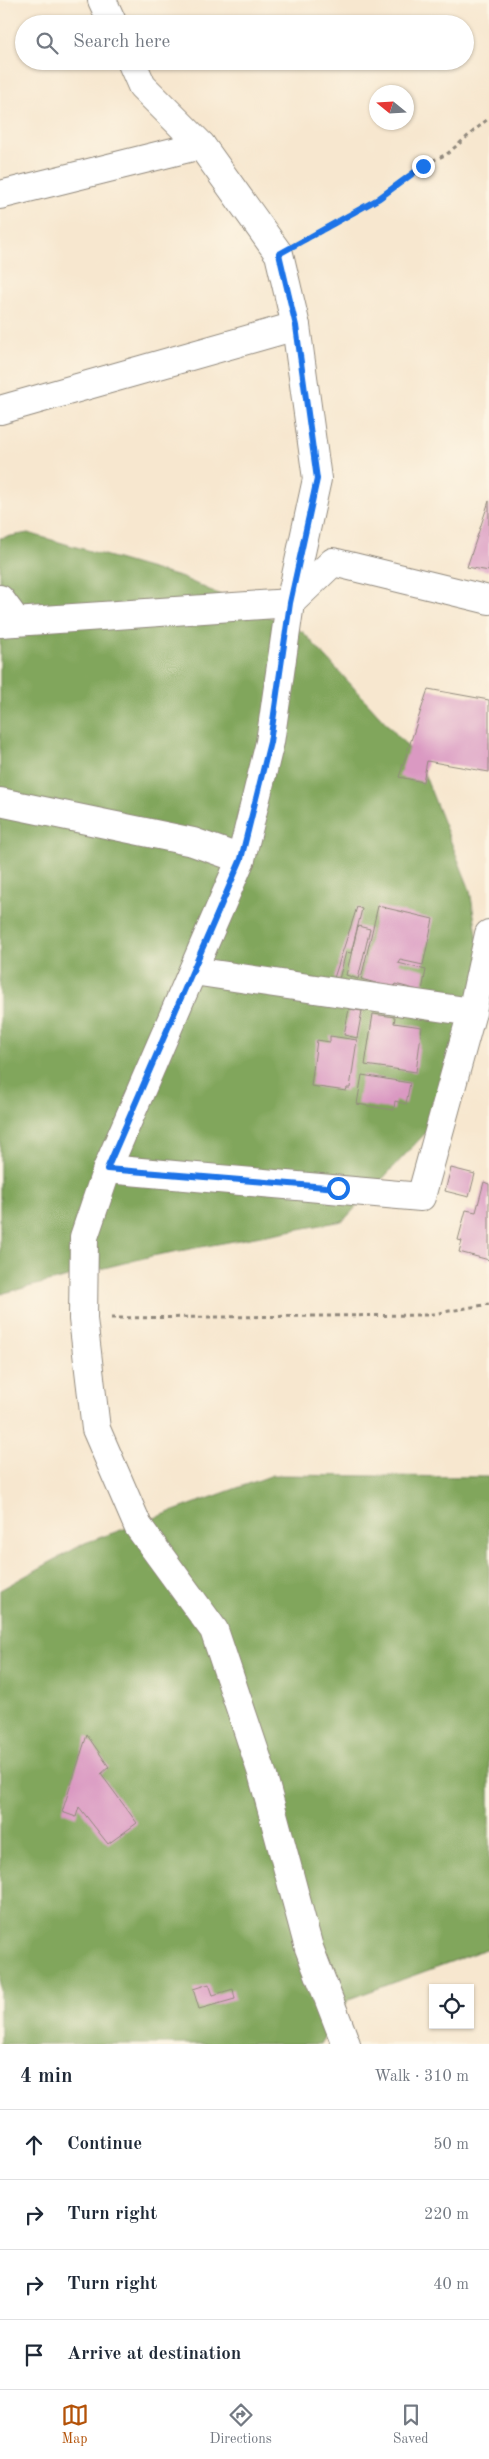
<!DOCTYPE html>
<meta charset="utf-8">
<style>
:root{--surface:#fff;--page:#f2f2f3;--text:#1f2937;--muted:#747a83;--line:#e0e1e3;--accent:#b45309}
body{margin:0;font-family:"Old Standard TT",serif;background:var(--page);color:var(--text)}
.controls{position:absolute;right:15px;bottom:15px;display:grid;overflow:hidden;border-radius:0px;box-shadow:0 1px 4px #0004}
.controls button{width:45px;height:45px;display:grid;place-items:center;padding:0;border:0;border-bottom:1px solid var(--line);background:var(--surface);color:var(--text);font:25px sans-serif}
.compass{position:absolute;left:369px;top:85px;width:45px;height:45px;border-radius:50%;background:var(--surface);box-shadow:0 1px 4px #0004;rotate:288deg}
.stop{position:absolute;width:15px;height:15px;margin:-11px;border:4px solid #1a73e8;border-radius:50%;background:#fff}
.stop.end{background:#1a73e8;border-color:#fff;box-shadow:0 1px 5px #0008}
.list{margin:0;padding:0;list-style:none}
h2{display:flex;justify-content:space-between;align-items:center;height:65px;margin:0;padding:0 20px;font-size:21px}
h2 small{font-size:16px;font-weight:400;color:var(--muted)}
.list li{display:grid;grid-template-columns:32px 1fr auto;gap:15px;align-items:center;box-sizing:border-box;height:70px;padding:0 20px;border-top:1px solid var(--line)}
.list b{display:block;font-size:19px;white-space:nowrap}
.list em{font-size:16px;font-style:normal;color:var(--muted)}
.icon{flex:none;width:28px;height:28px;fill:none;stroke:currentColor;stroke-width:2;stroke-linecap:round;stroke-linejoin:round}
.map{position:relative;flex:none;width:489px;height:2044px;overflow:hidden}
.search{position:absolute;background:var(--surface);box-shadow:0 1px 4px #0004;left:15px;right:15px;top:15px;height:55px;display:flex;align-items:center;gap:12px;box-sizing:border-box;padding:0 18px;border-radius:28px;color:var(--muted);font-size:19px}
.sheet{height:345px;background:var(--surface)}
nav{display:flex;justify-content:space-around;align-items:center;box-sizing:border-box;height:70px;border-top:1px solid var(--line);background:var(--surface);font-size:14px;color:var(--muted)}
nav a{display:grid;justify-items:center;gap:2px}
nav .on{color:var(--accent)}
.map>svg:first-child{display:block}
.forest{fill:#81a65b;stroke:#566843}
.building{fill:#da99c2}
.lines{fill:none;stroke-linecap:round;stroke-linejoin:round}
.minor-casing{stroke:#91897d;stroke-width:30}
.path{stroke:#91897d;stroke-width:3;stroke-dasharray:4 4;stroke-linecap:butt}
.minor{stroke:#fff;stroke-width:28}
.route{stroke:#1a73e8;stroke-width:6}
</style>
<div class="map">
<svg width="489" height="2044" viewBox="0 0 489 2044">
<rect width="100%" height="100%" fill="#fcf5e5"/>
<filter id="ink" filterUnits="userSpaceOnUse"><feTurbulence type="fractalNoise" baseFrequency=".02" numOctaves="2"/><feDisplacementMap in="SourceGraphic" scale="10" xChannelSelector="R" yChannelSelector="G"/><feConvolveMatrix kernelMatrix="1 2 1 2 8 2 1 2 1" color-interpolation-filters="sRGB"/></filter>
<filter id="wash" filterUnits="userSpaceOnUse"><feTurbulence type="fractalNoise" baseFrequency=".0096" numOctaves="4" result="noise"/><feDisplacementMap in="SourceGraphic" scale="20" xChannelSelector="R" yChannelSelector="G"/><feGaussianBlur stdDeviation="1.12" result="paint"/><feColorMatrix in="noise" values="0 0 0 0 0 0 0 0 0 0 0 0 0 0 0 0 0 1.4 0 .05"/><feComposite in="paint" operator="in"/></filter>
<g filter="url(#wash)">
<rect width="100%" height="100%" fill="#f7e7cf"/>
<!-- forest -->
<g class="forest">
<polygon points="28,533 183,578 303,632 418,758 470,890 489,1010 447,1110 343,1221 152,1256 0,1294 0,538"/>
<polygon points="273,1475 489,1477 489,1948 349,1999 321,2044 0,2044 0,1590 85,1543"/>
</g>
<g id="blocks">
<!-- building -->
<g class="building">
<polygon points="489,501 489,571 467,567"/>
<polygon points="428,689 489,700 489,772 427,761 423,782 399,777"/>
<polygon points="378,906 433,919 423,965 400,960 398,963 426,970 422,991 395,984 394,988 361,979"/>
<polygon points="357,907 362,909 351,953 346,952 339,979 334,978"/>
<polygon points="358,926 370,929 358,979 346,975"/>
<polygon points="349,1009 362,1011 357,1038 344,1035"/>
<polygon points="373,1014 395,1017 394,1023 422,1027 416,1072 365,1065"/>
<polygon points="330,1036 357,1040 350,1088 347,1088 346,1091 311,1086 317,1040 330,1042"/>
<polygon points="362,1075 410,1083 406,1104 395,1101 394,1110 357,1104"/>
<polygon points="451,1168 475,1174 469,1197 445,1191"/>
<polygon points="484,1182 489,1184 489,1260 459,1252 462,1241 458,1240 466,1210 476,1212"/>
<polygon points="87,1735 109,1767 101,1774 137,1823 108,1844 79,1807 76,1817 62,1812"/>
<polygon points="209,1984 213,1995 233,1989 235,1999 199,2009 193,1989"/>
</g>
</g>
</g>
<g filter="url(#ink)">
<use href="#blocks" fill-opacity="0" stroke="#91897d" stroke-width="1"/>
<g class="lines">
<!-- minor casing -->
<g class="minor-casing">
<g id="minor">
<polyline points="102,0 113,24"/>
<polyline points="131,61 142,86 201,145 279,254 296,326 317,479 290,603 270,742 241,859 107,1169 84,1237 83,1319 96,1429 138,1526 214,1630 262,1773 309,1948 346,2044"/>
<polyline points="0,195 201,145"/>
<polyline points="0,410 296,326"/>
<polyline points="0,599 17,622"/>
<polyline points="0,623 290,603 333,562 489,600"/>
<polyline points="0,802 193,842 241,859"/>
<polyline points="193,971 472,1012"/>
<polyline points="107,1169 421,1197 472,1012 489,934"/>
</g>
</g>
<!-- path -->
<g class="path">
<polyline points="304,241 378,199 423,165 447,154 489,118"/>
<polyline points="111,1318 427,1315 489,1304"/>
</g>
<!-- minor -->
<use href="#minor" class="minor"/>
</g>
</g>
<g class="lines" filter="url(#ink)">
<!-- route -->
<polyline class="route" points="338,1188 107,1169 241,859 270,742 290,603 317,479 296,326 279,254 378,199 423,166"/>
</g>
</svg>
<div class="controls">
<button><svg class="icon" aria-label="locate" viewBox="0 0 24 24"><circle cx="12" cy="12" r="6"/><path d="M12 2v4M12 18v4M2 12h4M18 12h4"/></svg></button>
</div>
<svg class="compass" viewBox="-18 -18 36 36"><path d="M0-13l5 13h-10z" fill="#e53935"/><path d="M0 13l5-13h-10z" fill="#747a83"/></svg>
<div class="stop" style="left:338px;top:1188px"></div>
<div class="stop end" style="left:423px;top:166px"></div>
<div class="search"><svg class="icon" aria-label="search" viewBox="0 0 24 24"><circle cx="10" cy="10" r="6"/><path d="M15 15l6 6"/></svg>Search here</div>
</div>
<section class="sheet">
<h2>4 min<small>Walk · 310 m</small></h2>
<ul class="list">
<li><svg class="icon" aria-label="ahead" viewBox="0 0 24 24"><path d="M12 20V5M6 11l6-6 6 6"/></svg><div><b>Continue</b></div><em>50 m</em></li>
<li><svg class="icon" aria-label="right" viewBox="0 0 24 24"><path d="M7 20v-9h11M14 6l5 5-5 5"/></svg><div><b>Turn right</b></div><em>220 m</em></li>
<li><svg class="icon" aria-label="right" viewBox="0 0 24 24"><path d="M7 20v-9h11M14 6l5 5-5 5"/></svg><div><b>Turn right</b></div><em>40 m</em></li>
<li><svg class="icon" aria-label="arrive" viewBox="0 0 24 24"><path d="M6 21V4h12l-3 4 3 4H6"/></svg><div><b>Arrive at destination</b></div></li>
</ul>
</section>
<nav>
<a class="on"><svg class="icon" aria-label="map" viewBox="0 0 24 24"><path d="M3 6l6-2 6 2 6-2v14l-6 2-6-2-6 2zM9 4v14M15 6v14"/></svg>Map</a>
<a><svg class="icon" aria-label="directions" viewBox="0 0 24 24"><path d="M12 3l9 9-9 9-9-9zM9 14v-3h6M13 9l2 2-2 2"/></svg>Directions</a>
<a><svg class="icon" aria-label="saved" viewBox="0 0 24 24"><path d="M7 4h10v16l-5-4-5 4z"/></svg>Saved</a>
</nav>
